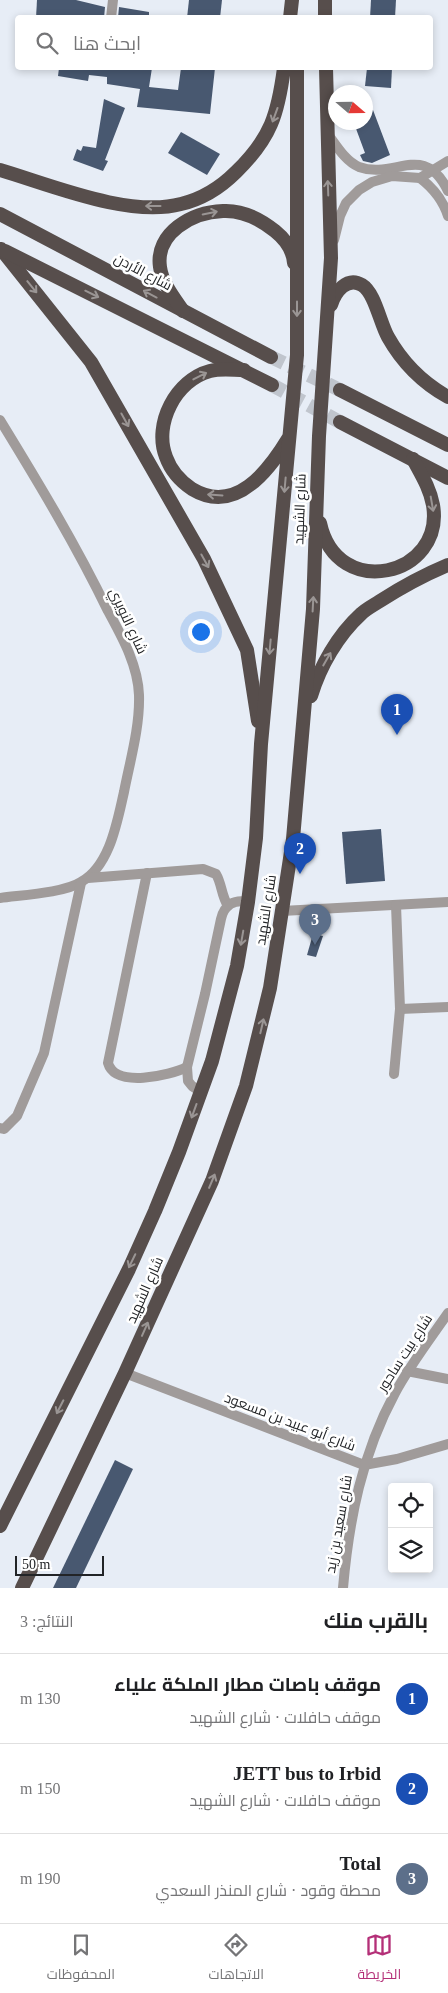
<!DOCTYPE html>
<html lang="ar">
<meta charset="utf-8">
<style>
:root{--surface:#fff;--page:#f6f6f6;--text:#202124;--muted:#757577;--line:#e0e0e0;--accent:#b43078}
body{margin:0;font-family:"Times New Roman",Cairo,serif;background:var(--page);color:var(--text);direction:rtl}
.controls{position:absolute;right:15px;bottom:15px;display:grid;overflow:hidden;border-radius:5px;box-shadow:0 2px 8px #0003}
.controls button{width:45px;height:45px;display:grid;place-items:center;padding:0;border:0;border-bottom:1px solid var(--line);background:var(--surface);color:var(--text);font:25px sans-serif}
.compass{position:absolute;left:328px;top:85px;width:45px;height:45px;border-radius:50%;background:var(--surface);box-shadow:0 2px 8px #0003;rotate:110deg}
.scale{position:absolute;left:15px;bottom:12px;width:89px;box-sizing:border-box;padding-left:5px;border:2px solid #222427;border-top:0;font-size:14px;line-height:18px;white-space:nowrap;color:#222427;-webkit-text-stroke:4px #fff;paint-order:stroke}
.you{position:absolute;left:200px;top:631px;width:18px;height:18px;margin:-12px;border:4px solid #fff;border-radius:50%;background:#1a73e8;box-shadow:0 0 0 8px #1a73e833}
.badge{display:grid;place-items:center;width:32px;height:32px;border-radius:50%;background:var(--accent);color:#fff;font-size:16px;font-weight:700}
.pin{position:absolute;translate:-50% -41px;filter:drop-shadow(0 1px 2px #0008)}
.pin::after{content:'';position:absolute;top:26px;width:18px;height:15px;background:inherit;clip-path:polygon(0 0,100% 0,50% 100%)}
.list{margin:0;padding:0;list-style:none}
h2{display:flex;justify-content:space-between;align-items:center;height:65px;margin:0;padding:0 20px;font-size:21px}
h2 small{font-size:16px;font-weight:400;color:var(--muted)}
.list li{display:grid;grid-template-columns:32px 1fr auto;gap:15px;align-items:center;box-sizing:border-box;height:90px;padding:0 20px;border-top:1px solid var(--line)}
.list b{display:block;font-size:19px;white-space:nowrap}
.list p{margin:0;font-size:16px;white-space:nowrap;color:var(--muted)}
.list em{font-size:16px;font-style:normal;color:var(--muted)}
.icon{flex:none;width:28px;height:28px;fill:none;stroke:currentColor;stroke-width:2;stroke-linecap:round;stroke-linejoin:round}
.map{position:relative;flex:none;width:448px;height:1588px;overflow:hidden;direction:ltr}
.search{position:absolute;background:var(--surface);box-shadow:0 2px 8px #0003;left:15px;right:15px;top:15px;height:55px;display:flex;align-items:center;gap:12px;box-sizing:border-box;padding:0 18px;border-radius:5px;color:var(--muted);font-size:19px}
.sheet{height:335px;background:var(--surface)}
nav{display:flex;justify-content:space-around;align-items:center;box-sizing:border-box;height:70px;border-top:1px solid var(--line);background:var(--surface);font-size:14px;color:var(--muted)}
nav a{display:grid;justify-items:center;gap:2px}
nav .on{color:var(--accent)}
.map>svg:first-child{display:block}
.building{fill:#485870}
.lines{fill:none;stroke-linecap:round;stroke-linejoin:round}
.trunk-tunnel{stroke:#c0c5cd;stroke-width:14;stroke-dasharray:14 7;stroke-linecap:butt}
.minor{stroke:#a09b9a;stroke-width:10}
.trunk{stroke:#574e4c;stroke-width:14}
.oneway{stroke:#9a9594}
.labels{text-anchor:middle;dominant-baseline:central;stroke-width:5;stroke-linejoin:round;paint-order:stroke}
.street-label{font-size:14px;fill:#222427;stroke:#fff}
</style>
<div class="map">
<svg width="448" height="1588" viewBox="0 0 448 1588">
<rect width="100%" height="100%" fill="#e7edf6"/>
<!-- building -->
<g class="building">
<polygon points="37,0 76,0 105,7 104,18 36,18"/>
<polygon points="189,0 222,0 220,18 187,18"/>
<polygon points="371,0 396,0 395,18 370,18"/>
<polygon points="119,7 149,12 149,18 118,18"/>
<polygon points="59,68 152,68 149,87 178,90 181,68 215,68 210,114 137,107 140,89 107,84 107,77 89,75 88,81 58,76"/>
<polygon points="367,68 392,68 391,88 365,86"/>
<polygon points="104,99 125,108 105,160 108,161 103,171 73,160 77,149 81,151 83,146 96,148"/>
<polygon points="373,110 390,155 372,163 363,161 360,155 365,153 355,126 366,122 366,113"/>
<polygon points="181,132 220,154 207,175 168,153"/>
<polygon points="381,829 385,881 346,884 342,832"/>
<polygon points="313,934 323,936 316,957 307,955"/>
<polygon points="115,1460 133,1469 76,1588 53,1588"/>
</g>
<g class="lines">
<!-- trunk-tunnel -->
<g class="trunk-tunnel">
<polyline points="271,357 340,390"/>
<polyline points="272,385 340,422"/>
</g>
<!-- minor -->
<g class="minor">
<polyline points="111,18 113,0"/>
<path d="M327,133C336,145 345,161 359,167C395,180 424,141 448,191"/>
<path d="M420,178C433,188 443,200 448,216"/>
<polyline points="334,240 340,216 346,203 359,190 372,182 392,176 420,178 448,161"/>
<path d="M0,420C38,482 76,545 108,611C122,637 138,665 139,695C140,727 130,761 124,792C117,822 110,866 81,882C64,893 21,895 0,898"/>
<path d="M147,873L108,1063C115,1088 169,1076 187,1067"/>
<path d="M88,878L203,869L216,874C222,884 221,895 228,906"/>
<polyline points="282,911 448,902"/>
<polyline points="400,1009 448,1007"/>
<polyline points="394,1074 400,1009 396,905"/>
<path d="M201,1092L192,1086L188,1081L187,1067L205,994L221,919C224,905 234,899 248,902"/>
<polyline points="0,1128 4,1129 17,1116 44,1053 81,883"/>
<polyline points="407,1371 448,1379"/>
<polyline points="125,1373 364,1465 397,1459 448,1444"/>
<path d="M343,1588C349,1519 362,1454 395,1393C410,1365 430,1339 448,1313"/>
</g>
<!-- trunk -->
<g class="trunk">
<polyline points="325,0 325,18"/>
<polyline points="290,18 292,0"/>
<path d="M0,170C51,185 129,218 181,204C202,199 221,187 236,172C271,138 278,114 284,68"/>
<polyline points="0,214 271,357"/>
<polyline points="1,249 91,362 204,559 247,650 258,721"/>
<polyline points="5,251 272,385"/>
<path d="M331,305C335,292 347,276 362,285C375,293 380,323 388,337C402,362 423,383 448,397"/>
<path d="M183,311C174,298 162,283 160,267C155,233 192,212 223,211C242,210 260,219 275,231C285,239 293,250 294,263"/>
<path d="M244,370C233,370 221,368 210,371C176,380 153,424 166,457C171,471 180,481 192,489C235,515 268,472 288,439"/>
<polyline points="340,390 448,445"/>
<polyline points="340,422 448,478"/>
<path d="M320,523C337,602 445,576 433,505C430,488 421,474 413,459"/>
<path d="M311,696C320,666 338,635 361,614C366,609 374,605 380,601C402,587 424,575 448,565"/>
<polyline points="0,1526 129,1269 155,1211 179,1152 212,1061 237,966 248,902 256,838 261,744 297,355 297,68"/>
<polyline points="22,1588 125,1373 212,1181 246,1086 270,988 293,839 313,609 319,436 331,258 326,68"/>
</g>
</g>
<!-- one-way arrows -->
<defs><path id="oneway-shaft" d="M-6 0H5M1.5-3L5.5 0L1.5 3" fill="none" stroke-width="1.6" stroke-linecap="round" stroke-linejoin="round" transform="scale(1.25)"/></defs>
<g class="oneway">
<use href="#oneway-shaft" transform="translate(275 115) rotate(110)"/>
<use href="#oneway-shaft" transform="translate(328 188) rotate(-92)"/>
<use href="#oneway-shaft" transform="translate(153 206) rotate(180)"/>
<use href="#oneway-shaft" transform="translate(210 213) rotate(-11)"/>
<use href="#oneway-shaft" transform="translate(32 287) rotate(51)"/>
<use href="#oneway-shaft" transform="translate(92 294) rotate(26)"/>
<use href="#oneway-shaft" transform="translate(150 294) rotate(-152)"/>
<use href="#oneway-shaft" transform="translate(297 309) rotate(90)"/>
<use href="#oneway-shaft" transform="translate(200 376) rotate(-27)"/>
<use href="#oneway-shaft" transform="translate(125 420) rotate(61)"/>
<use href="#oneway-shaft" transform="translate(285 485) rotate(95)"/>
<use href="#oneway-shaft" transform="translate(215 495) rotate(-176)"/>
<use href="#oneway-shaft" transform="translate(432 504) rotate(80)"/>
<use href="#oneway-shaft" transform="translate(205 561) rotate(61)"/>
<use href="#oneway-shaft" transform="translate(313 604) rotate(-87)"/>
<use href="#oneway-shaft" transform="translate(270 647) rotate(95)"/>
<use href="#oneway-shaft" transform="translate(327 659) rotate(-60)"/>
<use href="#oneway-shaft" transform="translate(242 938) rotate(100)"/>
<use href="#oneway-shaft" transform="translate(262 1026) rotate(-77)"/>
<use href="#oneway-shaft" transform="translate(194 1111) rotate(110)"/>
<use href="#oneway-shaft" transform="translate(212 1181) rotate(-67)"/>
<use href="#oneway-shaft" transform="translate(132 1261) rotate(116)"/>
<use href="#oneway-shaft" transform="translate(145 1329) rotate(-66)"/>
<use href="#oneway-shaft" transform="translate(60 1407) rotate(117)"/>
</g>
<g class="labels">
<!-- street labels -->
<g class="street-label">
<text transform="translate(143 272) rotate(28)">شارع الأردن</text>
<text transform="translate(300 509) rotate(-88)">شارع الشهيد</text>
<text transform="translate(128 621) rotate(65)">شارع النويري</text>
<text transform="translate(266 910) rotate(-81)">شارع الشهيد</text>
<text transform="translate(145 1290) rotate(-66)">شارع الشهيد</text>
<text transform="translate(405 1353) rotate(-57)">شارع بيت ساحور</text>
<text transform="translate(290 1422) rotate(21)">شارع أبو عبيد بن مسعود</text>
<text transform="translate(339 1524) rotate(-80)">شارع سعيد بن زيد</text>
</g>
</g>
</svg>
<div class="controls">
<button><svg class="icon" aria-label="locate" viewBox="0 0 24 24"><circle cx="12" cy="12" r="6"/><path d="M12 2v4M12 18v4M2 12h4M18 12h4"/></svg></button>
<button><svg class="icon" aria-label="layers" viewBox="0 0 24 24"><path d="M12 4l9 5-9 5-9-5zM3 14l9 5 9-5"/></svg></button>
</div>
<svg class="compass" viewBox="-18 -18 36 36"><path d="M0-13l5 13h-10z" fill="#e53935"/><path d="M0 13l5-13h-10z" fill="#757577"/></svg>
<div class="scale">50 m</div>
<div class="you"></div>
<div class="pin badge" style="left:397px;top:735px;background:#1a4fb4">1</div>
<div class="pin badge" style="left:300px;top:874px;background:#1a4fb4">2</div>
<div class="pin badge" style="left:315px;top:945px;background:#5c6f8a">3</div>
<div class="search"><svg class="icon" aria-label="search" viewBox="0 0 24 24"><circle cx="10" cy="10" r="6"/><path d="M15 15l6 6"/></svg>ابحث هنا</div>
</div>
<section class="sheet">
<h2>بالقرب منك<small>النتائج: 3</small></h2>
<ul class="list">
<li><span class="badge" style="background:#1a4fb4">1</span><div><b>موقف باصات مطار الملكة علياء</b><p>موقف حافلات · شارع الشهيد</p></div><em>130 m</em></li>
<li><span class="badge" style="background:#1a4fb4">2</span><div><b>JETT bus to Irbid</b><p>موقف حافلات · شارع الشهيد</p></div><em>150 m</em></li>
<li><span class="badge" style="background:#5c6f8a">3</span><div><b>Total</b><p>محطة وقود · شارع المنذر السعدي</p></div><em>190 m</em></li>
</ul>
</section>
<nav>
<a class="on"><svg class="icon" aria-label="map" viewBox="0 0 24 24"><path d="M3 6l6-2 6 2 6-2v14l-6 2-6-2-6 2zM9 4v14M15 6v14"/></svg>الخريطة</a>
<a><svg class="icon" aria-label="directions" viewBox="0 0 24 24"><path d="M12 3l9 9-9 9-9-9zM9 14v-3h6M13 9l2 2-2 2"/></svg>الاتجاهات</a>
<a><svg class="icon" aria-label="saved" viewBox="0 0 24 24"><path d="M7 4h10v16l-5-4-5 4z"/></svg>المحفوظات</a>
</nav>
